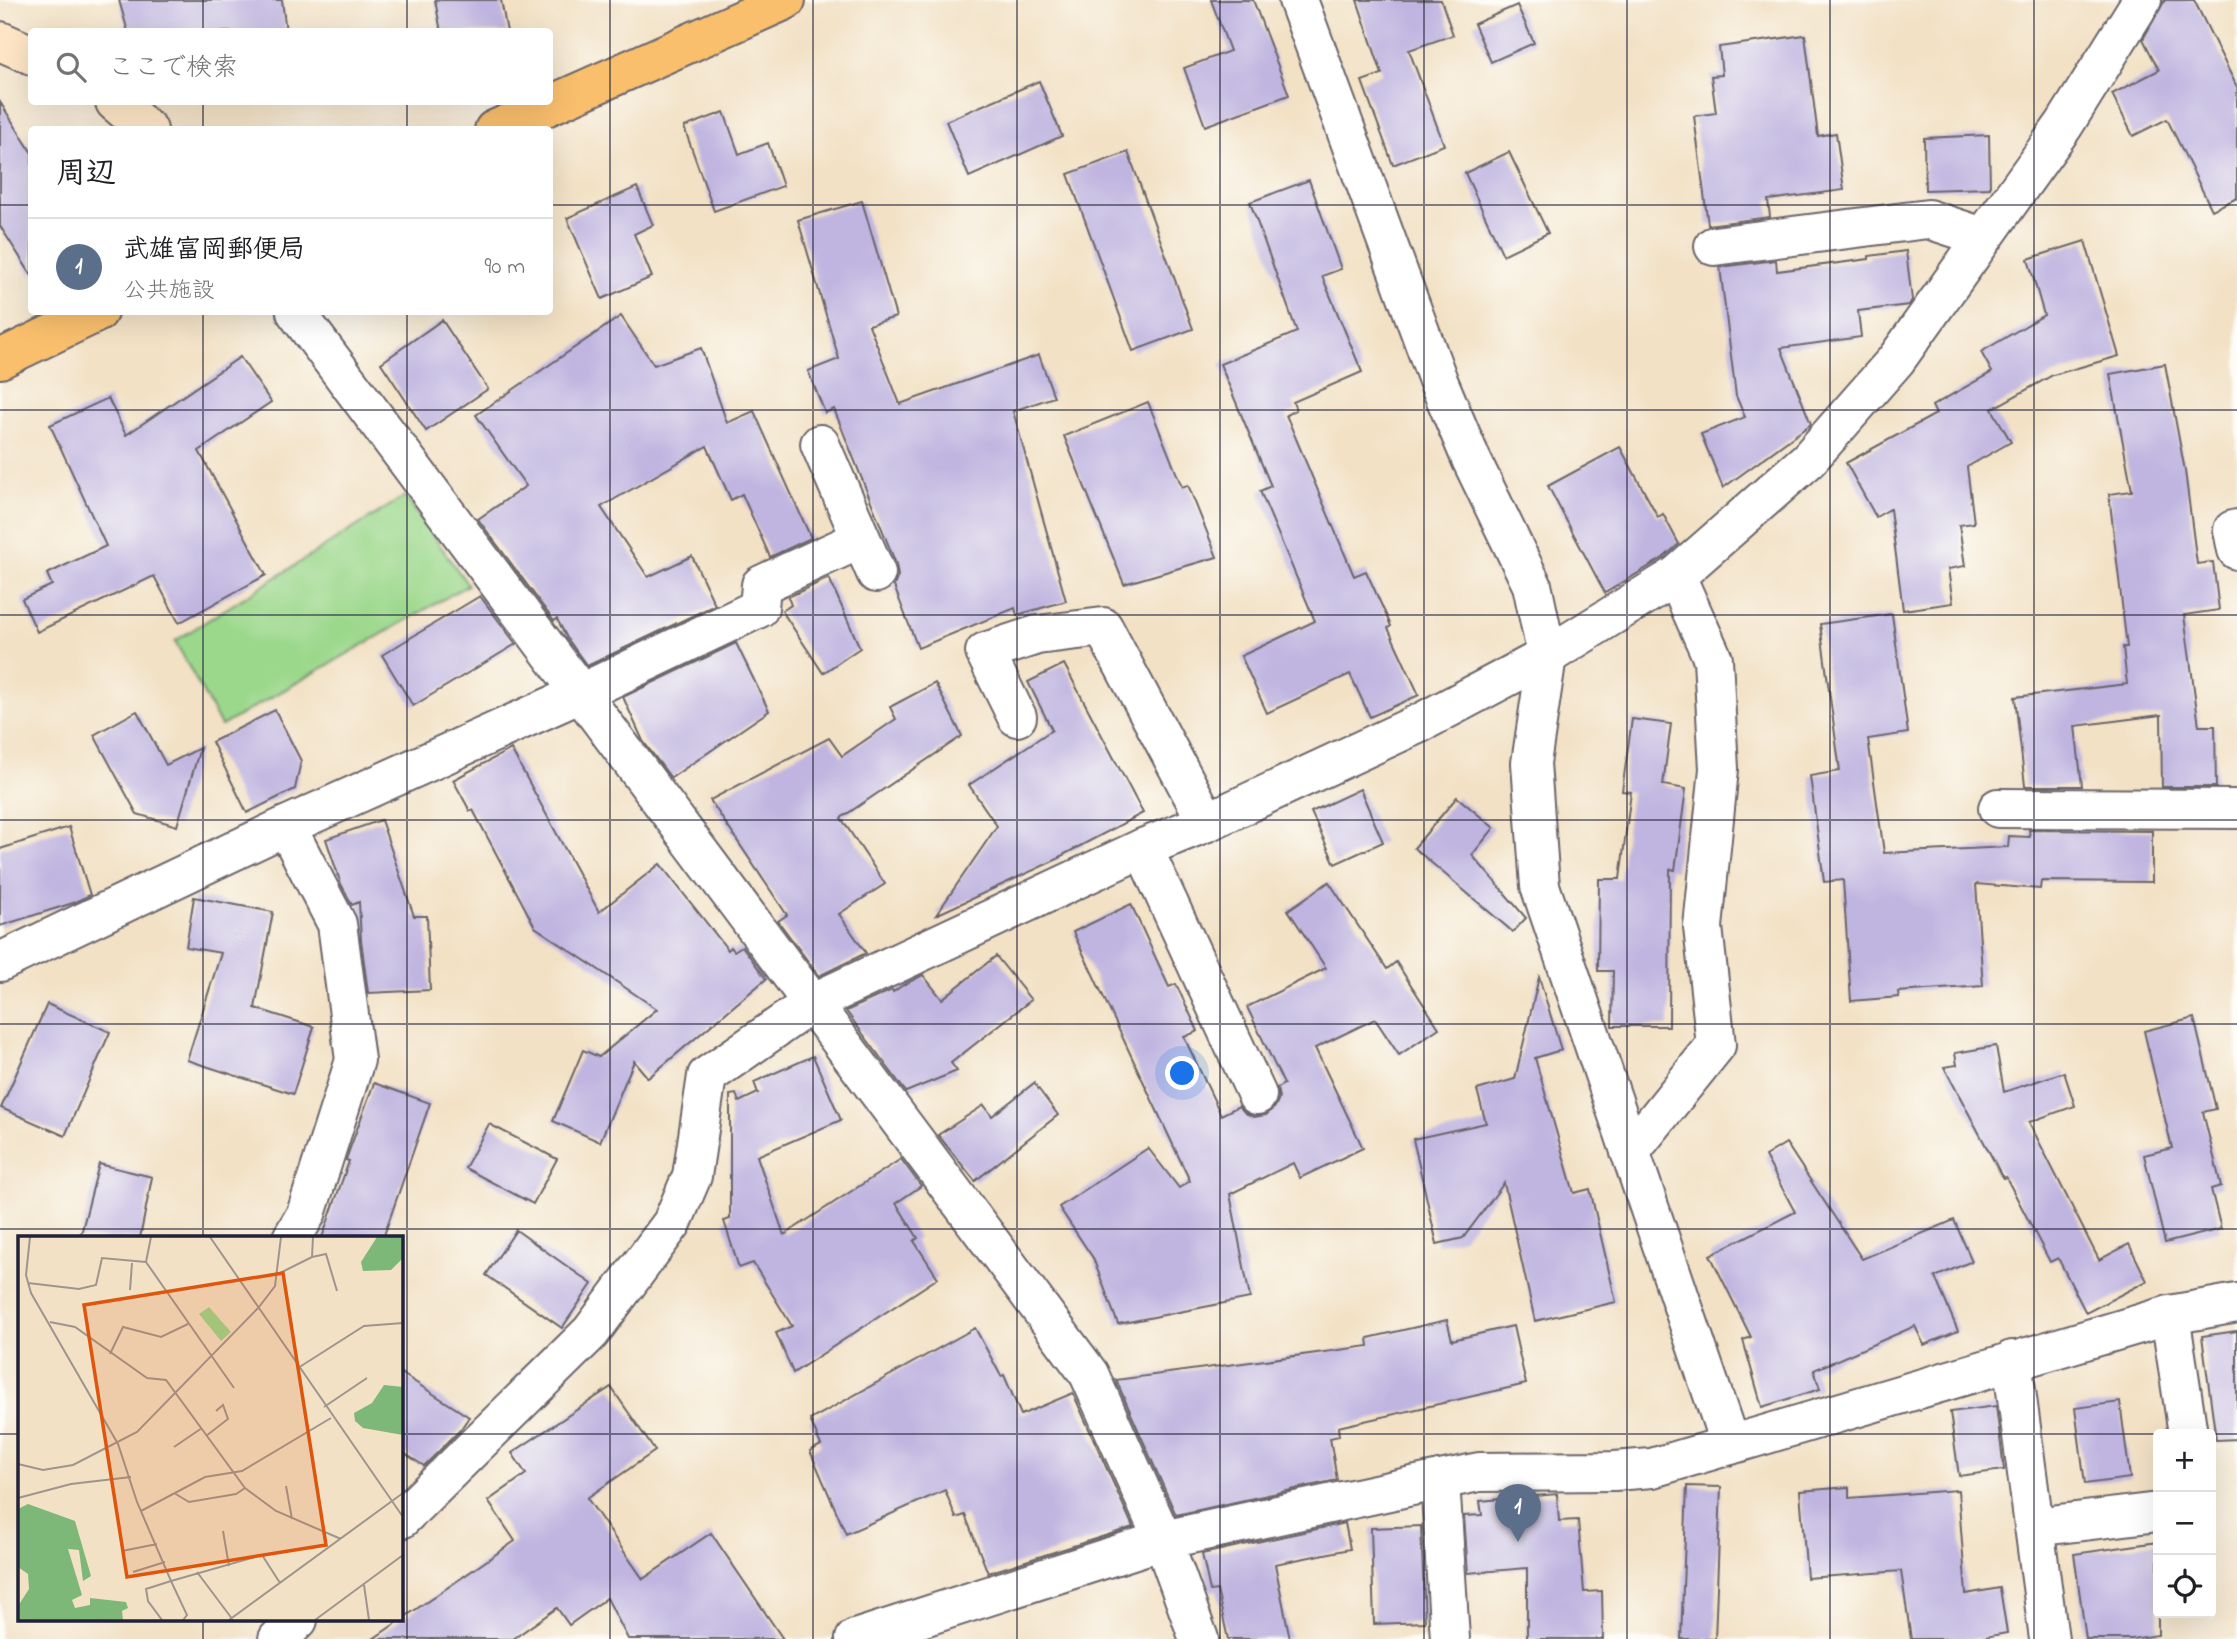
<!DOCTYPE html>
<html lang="ja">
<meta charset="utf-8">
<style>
:root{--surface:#fff;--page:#f2f2f2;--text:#202124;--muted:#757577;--line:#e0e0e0;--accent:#b5179e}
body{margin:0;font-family:"Indie Flower","Klee One",sans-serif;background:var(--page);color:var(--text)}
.controls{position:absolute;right:21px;bottom:21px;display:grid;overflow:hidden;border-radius:7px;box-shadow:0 7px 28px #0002}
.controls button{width:63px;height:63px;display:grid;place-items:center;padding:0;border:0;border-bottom:2px solid var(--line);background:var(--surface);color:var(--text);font:35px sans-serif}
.you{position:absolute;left:1183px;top:1074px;width:24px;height:24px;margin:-18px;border:5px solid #fff;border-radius:50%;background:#1a73e8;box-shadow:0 0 0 10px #1a73e833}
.badge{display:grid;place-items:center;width:46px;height:46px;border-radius:50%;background:var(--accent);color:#fff;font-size:23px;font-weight:700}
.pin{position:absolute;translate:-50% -58px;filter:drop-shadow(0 2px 4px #0008)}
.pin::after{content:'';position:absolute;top:37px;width:24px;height:21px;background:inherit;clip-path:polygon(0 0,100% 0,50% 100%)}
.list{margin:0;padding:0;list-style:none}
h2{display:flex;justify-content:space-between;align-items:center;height:91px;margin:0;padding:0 28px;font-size:30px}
h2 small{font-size:23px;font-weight:400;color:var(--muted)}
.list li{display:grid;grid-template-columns:46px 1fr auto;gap:21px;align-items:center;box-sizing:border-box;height:98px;padding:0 28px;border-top:2px solid var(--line)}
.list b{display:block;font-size:26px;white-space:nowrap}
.list p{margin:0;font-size:23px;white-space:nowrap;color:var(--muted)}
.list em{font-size:23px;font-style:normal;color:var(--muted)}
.icon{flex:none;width:38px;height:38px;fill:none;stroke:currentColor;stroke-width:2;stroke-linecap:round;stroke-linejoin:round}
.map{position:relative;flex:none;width:2237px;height:1639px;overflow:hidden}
.search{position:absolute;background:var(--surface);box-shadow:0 7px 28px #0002;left:28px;top:28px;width:525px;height:77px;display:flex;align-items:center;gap:18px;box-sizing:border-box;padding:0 24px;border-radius:7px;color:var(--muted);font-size:26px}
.panel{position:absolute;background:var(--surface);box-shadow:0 7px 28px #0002;left:28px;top:126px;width:525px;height:189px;border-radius:7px}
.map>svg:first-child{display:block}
.green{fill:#9cd88c;stroke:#5f7d64;stroke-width:2}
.building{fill:#c0b5e0}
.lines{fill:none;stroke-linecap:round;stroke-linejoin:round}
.minor-casing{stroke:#6b656b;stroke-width:42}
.secondary-casing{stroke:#6b656b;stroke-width:42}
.primary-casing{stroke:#6b656b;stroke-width:42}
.minor{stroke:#fff;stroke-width:38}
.secondary{stroke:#fde5c5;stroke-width:38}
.primary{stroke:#f9bf6d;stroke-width:38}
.grid{fill:none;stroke:#22223b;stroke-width:2;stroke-opacity:0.55}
.inset-road{fill:none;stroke:#9f958e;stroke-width:2}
.view{fill:#de560e;fill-opacity:0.15;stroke:#de560e;stroke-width:3.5}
.inset-edge{fill:none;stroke:#22223b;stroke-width:3.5}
</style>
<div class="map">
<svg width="2237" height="1639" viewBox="0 0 2237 1639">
<rect width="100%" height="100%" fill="#fdfcf7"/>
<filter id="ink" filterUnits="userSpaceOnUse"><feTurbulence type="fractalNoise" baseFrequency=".0143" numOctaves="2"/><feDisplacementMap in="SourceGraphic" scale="14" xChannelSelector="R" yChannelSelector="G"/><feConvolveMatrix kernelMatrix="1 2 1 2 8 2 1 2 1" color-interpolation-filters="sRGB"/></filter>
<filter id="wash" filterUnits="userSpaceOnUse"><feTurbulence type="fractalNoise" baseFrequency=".00686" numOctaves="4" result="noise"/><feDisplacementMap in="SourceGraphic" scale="28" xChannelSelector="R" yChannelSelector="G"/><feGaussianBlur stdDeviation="1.57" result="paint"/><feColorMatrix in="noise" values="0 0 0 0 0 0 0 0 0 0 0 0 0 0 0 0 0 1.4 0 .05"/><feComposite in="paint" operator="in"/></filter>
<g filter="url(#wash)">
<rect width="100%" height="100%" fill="#f2e1c5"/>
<!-- green -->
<polygon class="green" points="405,496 468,585 221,726 175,641"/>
<g id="blocks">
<!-- building -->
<g class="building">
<polygon points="119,0 282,0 286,32 128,32"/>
<polygon points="435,0 501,0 507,32 441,32"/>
<polygon points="1211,0 1253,0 1289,95 1205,126 1184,68 1230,51"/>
<polygon points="1357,0 1441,0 1453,35 1409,50 1444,145 1393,165 1362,81 1382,74"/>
<polygon points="2165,0 2194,0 2237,87 2237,198 2212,210 2167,119 2133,136 2112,94 2159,70 2143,39"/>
<polygon points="1517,5 1534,43 1491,62 1474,24"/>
<polygon points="1805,35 1818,136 1836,133 1844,190 1768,200 1770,217 1708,225 1694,116 1716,113 1711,76 1722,75 1719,47"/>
<polygon points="1039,81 1062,136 969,177 946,121"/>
<polygon points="0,102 32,153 32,276 0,226"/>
<polygon points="724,112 739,154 768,143 783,186 714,211 684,127"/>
<polygon points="1989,135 1990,188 1925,190 1924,138"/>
<polygon points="1128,152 1193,329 1133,351 1068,174"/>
<polygon points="1509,152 1548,233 1503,255 1465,173"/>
<polygon points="1309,180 1341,269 1322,276 1362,372 1293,402 1296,410 1286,415 1354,576 1366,571 1391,626 1388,628 1419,695 1370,717 1350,674 1267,713 1241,656 1315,621 1260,491 1271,486 1220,364 1297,332 1250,202"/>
<polygon points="637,187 653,225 634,234 652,277 602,299 567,218"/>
<polygon points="862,201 896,317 869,325 900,404 1039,355 1054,397 1013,411 1066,601 1017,615 1015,608 918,648 894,586 898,576 896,564 834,409 825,413 808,371 839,359 798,220"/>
<polygon points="2085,241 2119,356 2053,375 1992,409 2011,442 1967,467 1974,523 1959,525 1965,566 1948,569 1953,603 1903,610 1890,509 1876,517 1846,463 1936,414 1932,406 1992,372 1981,352 2044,315 2028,259"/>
<polygon points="1906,251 1912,300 1909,305 1858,311 1861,337 1781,348 1811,424 1723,488 1701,434 1745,417 1736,396 1720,267 1776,260 1777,271 1869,259 1869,256"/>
<polygon points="621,316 654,365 701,348 727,423 754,411 811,538 770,557 742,494 731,500 707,446 601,507 648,577 692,556 715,605 587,666 567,638 557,619 554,621 478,519 526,486 476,415"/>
<polygon points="442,320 488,389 426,431 381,363"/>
<polygon points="240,357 271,402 199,451 266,575 179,623 154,576 37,632 22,599 52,585 47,574 106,546 50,425 108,398 126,435"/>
<polygon points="2165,364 2185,471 2197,564 2213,562 2219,610 2184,615 2199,726 2215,726 2216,787 2162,787 2161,715 2075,726 2082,786 2025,786 2015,697 2127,684 2123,647 2127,647 2109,494 2132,491 2110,374"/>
<polygon points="1148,402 1182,487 1188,485 1217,557 1124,584 1064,436"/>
<polygon points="1620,447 1658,517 1663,514 1679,544 1663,558 1605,593 1548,486"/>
<polygon points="829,578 860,648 823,673 782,611 791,605 788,597"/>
<polygon points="480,596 516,644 413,706 382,655"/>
<polygon points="1892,614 1908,733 1868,739 1884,853 2008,847 2009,836 2030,837 2029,830 2152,831 2152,882 2041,881 2040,889 1976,884 1983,986 1898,992 1899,997 1851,1001 1843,880 1824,882 1810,776 1840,771 1820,624"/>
<polygon points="736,643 769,711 671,778 643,741 623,697"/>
<polygon points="1064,664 1143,813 1059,857 1060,858 936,915 997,826 969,785 1052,730 1028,682"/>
<polygon points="935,683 962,736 841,818 885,884 839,914 866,953 819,976 778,921 787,915 710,800 829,738 842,756 896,719 890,707"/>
<polygon points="275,710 301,761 295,789 247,813 212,742"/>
<polygon points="137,711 166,765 200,748 177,826 137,814 94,735"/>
<polygon points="1632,719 1671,724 1663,785 1686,789 1675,870 1670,869 1669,1026 1612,1026 1613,971 1598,971 1599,879 1620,879 1631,792 1622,791"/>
<polygon points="511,749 599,912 660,864 728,950 731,947 734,951 742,946 766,979 648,1078 634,1061 600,1142 553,1121 583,1050 599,1057 657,1009 535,927 473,810 470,811 453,780"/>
<polygon points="1360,789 1383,842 1335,864 1311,812"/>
<polygon points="1457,797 1494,828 1472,855 1526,918 1513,932 1414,848"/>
<polygon points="381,820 414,916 427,916 430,990 368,993 361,940 359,902 352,905 341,884 326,839"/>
<polygon points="69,827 90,895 73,903 0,926 0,849"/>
<polygon points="1329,882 1387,969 1396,962 1439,1028 1399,1055 1375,1019 1315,1048 1363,1148 1300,1178 1293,1163 1230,1194 1250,1298 1118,1324 1093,1258 1059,1207 1148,1148 1179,1188 1190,1181 1073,932 1131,904 1169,987 1176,984 1198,1031 1184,1037 1221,1115 1239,1106 1245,1113 1254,1117 1266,1115 1275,1107 1279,1098 1277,1088 1284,1084 1247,1007 1326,968 1288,910"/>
<polygon points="194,897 273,912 255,1008 314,1027 293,1094 187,1060 221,953 186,947"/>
<polygon points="996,956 1031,1000 951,1063 957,1071 906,1092 846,1011 892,990 893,992 903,985 923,975 942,999"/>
<polygon points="1539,977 1561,1050 1535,1058 1574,1193 1590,1189 1616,1302 1535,1321 1504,1183 1463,1238 1437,1244 1413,1139 1486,1123 1477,1090 1515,1079"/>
<polygon points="47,1004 110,1032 65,1136 1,1108"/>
<polygon points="2194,1018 2216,1109 2203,1112 2221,1186 2211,1189 2221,1229 2165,1243 2144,1155 2172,1148 2144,1031"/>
<polygon points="1996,1046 2004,1092 2064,1072 2075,1106 2029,1122 2099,1260 2129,1244 2147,1281 2086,1313 2058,1258 2050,1262 2006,1177 2003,1178 1944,1067 1957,1065 1955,1053"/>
<polygon points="813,1056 841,1120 757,1156 784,1235 901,1159 921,1186 896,1203 918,1238 914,1241 938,1278 793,1373 776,1333 792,1326 753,1263 739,1268 724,1221 730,1219 730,1095 736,1094 739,1102 758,1093 754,1082"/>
<polygon points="374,1083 430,1103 383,1238 322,1238 349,1161 346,1160 349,1151"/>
<polygon points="1034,1083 1058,1115 975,1181 938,1135 984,1105 992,1116"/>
<polygon points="489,1124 557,1159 533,1204 465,1168"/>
<polygon points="1786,1143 1862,1259 1954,1220 1972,1261 1935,1277 1958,1331 1924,1345 1915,1326 1814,1370 1820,1389 1762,1407 1743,1340 1751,1337 1710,1255 1795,1212 1765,1156"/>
<polygon points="99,1164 152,1177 140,1238 80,1238"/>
<polygon points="516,1230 592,1284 562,1328 486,1275"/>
<polygon points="1447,1320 1452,1340 1513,1326 1526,1384 1338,1427 1339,1436 1330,1438 1337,1480 1176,1515 1116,1380 1369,1346 1368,1338"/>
<polygon points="975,1328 1001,1376 1004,1375 1021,1415 1073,1393 1133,1527 988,1573 965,1515 956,1518 945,1490 846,1534 810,1451 821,1445 810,1420"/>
<polygon points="2237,1331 2237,1439 2216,1440 2202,1336"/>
<polygon points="401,1373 469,1417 460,1430 424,1466 401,1451"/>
<polygon points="611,1387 655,1451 587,1498 643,1579 711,1533 783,1639 628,1639 607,1598 569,1625 557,1608 513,1639 373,1639 515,1541 488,1501 526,1474 512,1453"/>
<polygon points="2120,1402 2130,1478 2085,1484 2075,1408"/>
<polygon points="1996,1406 2004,1470 1959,1476 1950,1412"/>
<polygon points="1687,1486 1721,1487 1715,1639 1681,1639"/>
<polygon points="1849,1487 1849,1498 1958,1490 1966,1594 2000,1588 2007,1633 1974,1639 1911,1639 1901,1571 1807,1578 1800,1491"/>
<polygon points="1557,1494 1559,1521 1578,1520 1584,1592 1602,1591 1603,1639 1527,1639 1527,1568 1468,1573 1464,1516 1482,1515 1480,1501"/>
<polygon points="1345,1523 1350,1549 1275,1564 1290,1639 1228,1639 1217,1590 1210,1591 1202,1554"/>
<polygon points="1421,1526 1425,1622 1374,1624 1371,1528"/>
<polygon points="2158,1542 2158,1635 2131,1639 2086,1639 2074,1554"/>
</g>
</g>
</g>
<g filter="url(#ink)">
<use href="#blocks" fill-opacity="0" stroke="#6b656b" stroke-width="2"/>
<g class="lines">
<!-- minor casing -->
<g class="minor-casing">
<g id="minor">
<polyline points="1298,0 1439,383 1471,459 1532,585 1547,656 1531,763 1540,886 1730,1445"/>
<polyline points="1714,246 1928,219 1983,237"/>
<polyline points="296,312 1089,1374 1163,1540 1199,1639"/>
<polyline points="820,444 876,573"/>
<polyline points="2237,529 2233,530 2237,550"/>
<polyline points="1017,717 985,652 1037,635 1103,627 1207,822"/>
<polyline points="1998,808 2237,809"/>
<polyline points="286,826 337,924 355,1060 306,1214 292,1238"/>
<polyline points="1143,848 1257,1095"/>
<polyline points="0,962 286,826 581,693 759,608 761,585 861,539"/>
<polyline points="1630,1152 1716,1045 1703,927 1719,769 1713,659 1676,576"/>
<polyline points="2170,1315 2188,1434"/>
<polyline points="2012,1360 2049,1639"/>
<polyline points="1440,1480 1450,1639"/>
<polyline points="401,1519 591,1332 672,1223 692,1176 707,1076 812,1003 1143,848 1207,822 1422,722 1547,656 1676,576 1808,460 1896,360 2064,125 2142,0"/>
<polyline points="2034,1527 2158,1512"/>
<polyline points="278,1639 298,1620"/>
<polyline points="855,1639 1163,1540 1440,1480 1479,1472 1614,1471 1652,1468 2170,1315 2237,1303"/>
</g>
</g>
<!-- secondary casing -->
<g class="secondary-casing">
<g id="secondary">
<polyline points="0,41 32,55"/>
<polyline points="115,102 148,130"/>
</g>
</g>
<!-- primary casing -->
<g class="primary-casing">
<g id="primary">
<polyline points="494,130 786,0"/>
<polyline points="0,359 98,312"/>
</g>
</g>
<!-- minor -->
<use href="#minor" class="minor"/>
<!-- secondary -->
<use href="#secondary" class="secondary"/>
<!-- primary -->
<use href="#primary" class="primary"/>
</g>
</g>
<!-- grid -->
<path class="grid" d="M203,0V32M407,0V32M610,0V1639M813,0V1639M1017,0V1639M1220,0V1639M1424,0V1639M1627,0V1639M1830,0V1639M2034,0V1639M203,102V130M407,102V130M0,205H32M550,205H2237M203,312V1238M407,312V1639M0,410H2237M0,615H2237M0,820H2237M0,1024H2237M0,1229H2237M0,1434H19M401,1434H2237M203,1620V1639"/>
<!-- overview -->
<g transform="translate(18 1236)">
<rect width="385" height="385" fill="#f2e1c5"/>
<path d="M191,71L213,96L203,105L181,78Z" fill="#9cd88c"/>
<path d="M359,1H385V22L373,34L345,35L343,26ZM366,149L385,151V199L345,192L337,185L336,177L354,167ZM10,268L57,285L73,340L65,345L61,314L50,313L64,359L54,364L57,372L72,369V362L108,366L110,372L104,375L105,384H0V370L11,353L10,338L0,331V273Z" fill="#7db878"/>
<path class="inset-road" d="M12,1L8,39L13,57L100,208L119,266L153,345L244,319L262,347M133,1L128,26L216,152M192,1L385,281M294,21L308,18L319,55M260,38L294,21L295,1M10,47L61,53L78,49L84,22L128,26M112,54L114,27M241,71L257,50L263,1M32,86L57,91L129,142L148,144L227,252L258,275L323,303M92,118L105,91L143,101L170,88M280,132L346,90L385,87M306,171L349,142M188,200L210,183L205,169L198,175M156,211L184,192M0,228L25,234L55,229L119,196L241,71M268,250L274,283M156,257L171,266L218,258L227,252M0,262L53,248L113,241M123,275L187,241L224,235L313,182M205,295L211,330M104,315L139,308M115,336L147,326M179,336L215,384M346,349L351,384M144,384L130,365L128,353L153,345L169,379L165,384M211,384L385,257M297,384L385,319"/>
<path class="view" d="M265,37L308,309L109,341L66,69Z"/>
<rect width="385" height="385" class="inset-edge"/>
</g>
</svg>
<div class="controls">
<button>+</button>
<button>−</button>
<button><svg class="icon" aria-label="locate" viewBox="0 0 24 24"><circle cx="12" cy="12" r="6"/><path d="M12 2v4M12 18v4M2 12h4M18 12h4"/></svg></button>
</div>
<div class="you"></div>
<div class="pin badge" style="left:1518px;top:1542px;background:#5c6f8a">1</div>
<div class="search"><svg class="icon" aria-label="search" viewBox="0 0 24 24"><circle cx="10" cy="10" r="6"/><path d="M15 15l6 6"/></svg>ここで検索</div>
<section class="panel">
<h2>周辺<small></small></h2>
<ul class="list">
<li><span class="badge" style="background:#5c6f8a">1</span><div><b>武雄富岡郵便局</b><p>公共施設</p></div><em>90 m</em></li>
</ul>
</section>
</div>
